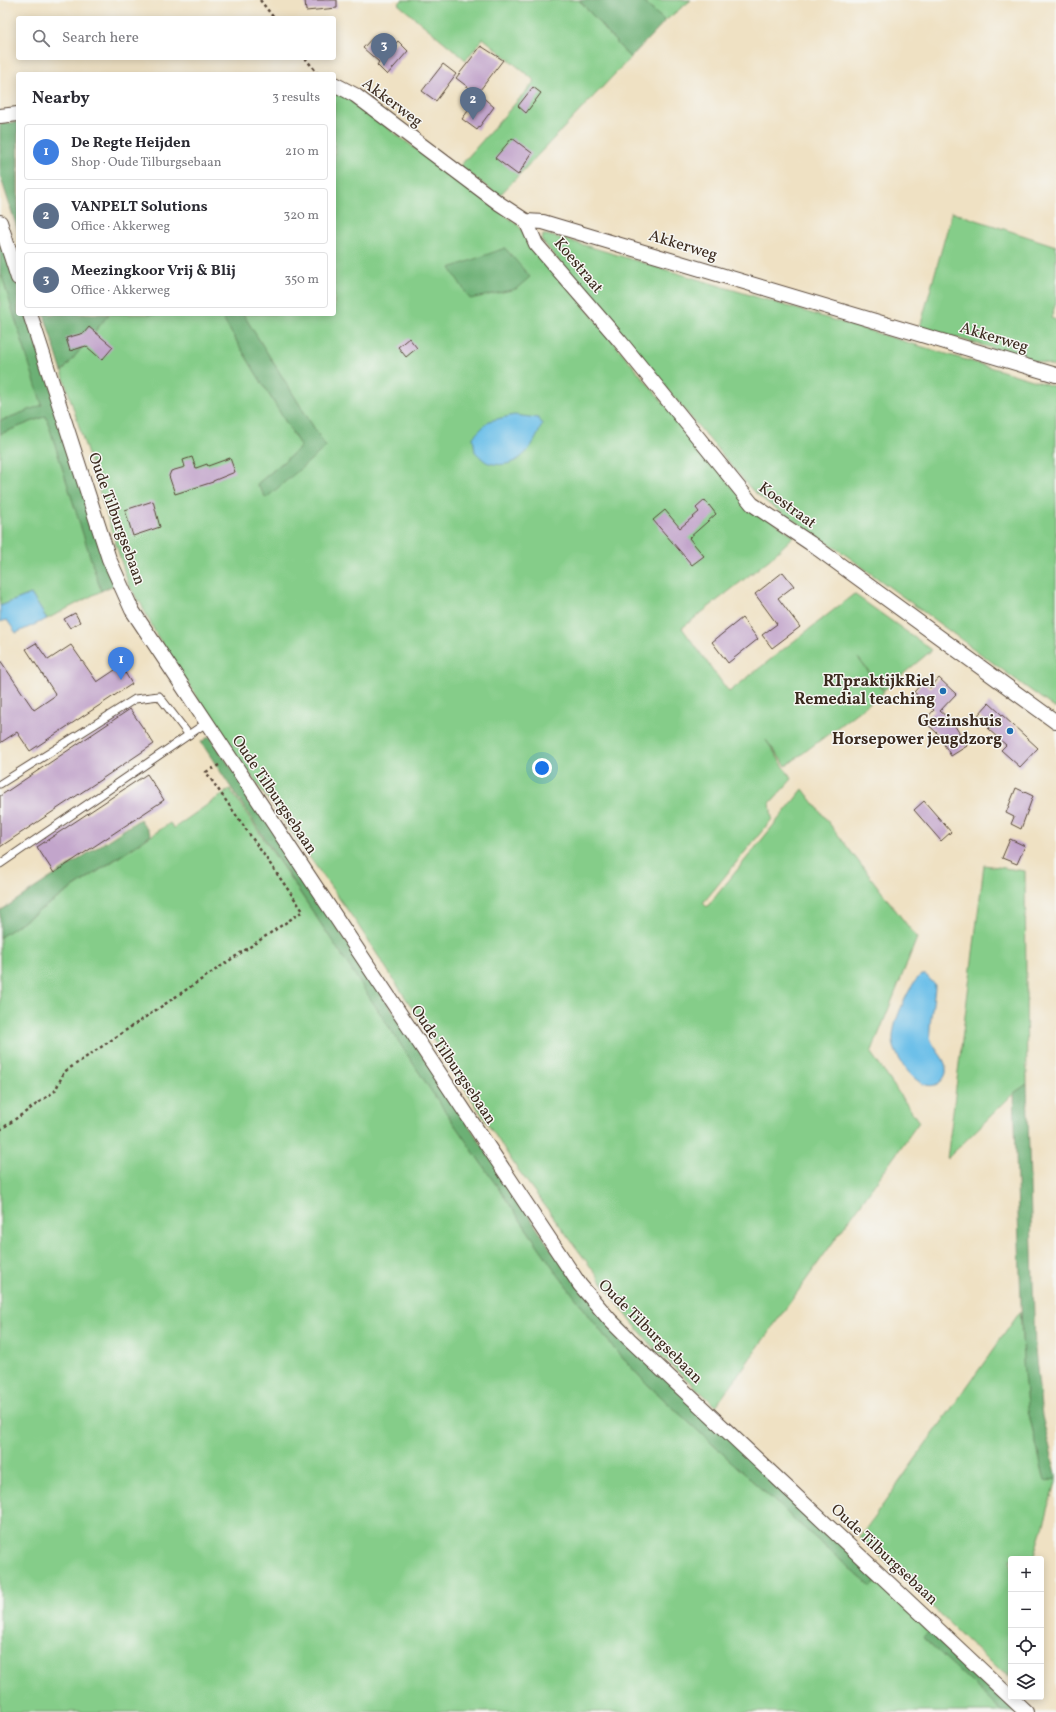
<!DOCTYPE html>
<meta charset="utf-8">
<style>
:root{--surface:#fff;--page:#f2f2f3;--text:#2b2b33;--muted:#7c7c81;--line:#e1e1e2;--accent:#7c3aed}
body{margin:0;font-family:Vollkorn,serif;background:var(--page);color:var(--text)}
.controls{position:absolute;right:12px;bottom:12px;display:grid;overflow:hidden;border-radius:4px;box-shadow:0 2px 10px #0003}
.controls button{width:36px;height:36px;display:grid;place-items:center;padding:0;border:0;border-bottom:1px solid var(--line);background:var(--surface);color:var(--text);font:20px sans-serif}
.you{position:absolute;left:542px;top:768px;width:14px;height:14px;margin:-10px;border:3px solid #fff;border-radius:50%;background:#1a73e8;box-shadow:0 0 0 6px #1a73e833}
.badge{display:grid;place-items:center;width:26px;height:26px;border-radius:50%;background:var(--accent);color:#fff;font-size:13px;font-weight:700}
.pin{position:absolute;translate:-50% -33px;filter:drop-shadow(0 1px 2px #0008)}
.pin::after{content:'';position:absolute;top:21px;width:14px;height:12px;background:inherit;clip-path:polygon(0 0,100% 0,50% 100%)}
.list{margin:0;padding:0;list-style:none}
h2{display:flex;justify-content:space-between;align-items:center;height:52px;margin:0;padding:0 16px;font-size:17px}
h2 small{font-size:13px;font-weight:400;color:var(--muted)}
.list li{display:grid;grid-template-columns:26px 1fr auto;gap:12px;align-items:center;box-sizing:border-box;height:56px;margin:0 8px 8px;padding:0 8px;border:1px solid var(--line);border-radius:4px}
.list b{display:block;font-size:15px;white-space:nowrap}
.list p{margin:0;font-size:13px;white-space:nowrap;color:var(--muted)}
.list em{font-size:13px;font-style:normal;color:var(--muted)}
.icon{flex:none;width:22px;height:22px;fill:none;stroke:currentColor;stroke-width:2;stroke-linecap:round;stroke-linejoin:round}
.map{position:relative;flex:none;width:1056px;height:1712px;overflow:hidden}
.search{position:absolute;background:var(--surface);box-shadow:0 2px 10px #0003;left:16px;top:16px;width:320px;height:44px;display:flex;align-items:center;gap:10px;box-sizing:border-box;padding:0 14px;border-radius:4px;color:var(--muted);font-size:15px}
.panel{position:absolute;background:var(--surface);box-shadow:0 2px 10px #0003;left:16px;top:72px;width:320px;height:244px;border-radius:4px}
.map>svg:first-child{display:block}
.green{fill:#85cd89;stroke:#607c54}
.forest{fill:#6cb075;stroke:#546d4a}
.water{fill:#6dc0e9;stroke:#547584}
.building{fill:#c2a5cb}
.lines{fill:none;stroke-linecap:round;stroke-linejoin:round}
.lane-casing{stroke:#564537;stroke-width:9}
.street-casing{stroke:#564537;stroke-width:16}
.path{stroke:#564537;stroke-width:2.5;stroke-dasharray:3 3;stroke-linecap:butt}
.lane{stroke:#fff;stroke-width:7}
.street{stroke:#fff;stroke-width:14}
.poi-dot{fill:#1f6fb2;stroke:#f6f6f2;stroke-width:1.5}
.labels{text-anchor:middle;dominant-baseline:central;stroke-width:3;stroke-linejoin:round;paint-order:stroke}
.street-label{font-size:16px;fill:#3b2a1e;stroke:#f6f6f2}
.poi-label{font-size:16px;font-weight:bold;fill:#3b2a1e;stroke:#f6f6f2;text-anchor:end}
</style>
<div class="map">
<svg width="1056" height="1712" viewBox="0 0 1056 1712">
<rect width="100%" height="100%" fill="#f6f6f2"/>
<filter id="ink" filterUnits="userSpaceOnUse"><feTurbulence type="fractalNoise" baseFrequency=".025" numOctaves="2"/><feDisplacementMap in="SourceGraphic" scale="8" xChannelSelector="R" yChannelSelector="G"/><feConvolveMatrix kernelMatrix="1 2 1 2 8 2 1 2 1" color-interpolation-filters="sRGB"/></filter>
<filter id="wash" filterUnits="userSpaceOnUse"><feTurbulence type="fractalNoise" baseFrequency=".012" numOctaves="4" result="noise"/><feDisplacementMap in="SourceGraphic" scale="16" xChannelSelector="R" yChannelSelector="G"/><feGaussianBlur stdDeviation="0.9" result="paint"/><feColorMatrix in="noise" values="0 0 0 0 0 0 0 0 0 0 0 0 0 0 0 0 0 1.4 0 .05"/><feComposite in="paint" operator="in"/></filter>
<g filter="url(#wash)">
<rect width="100%" height="100%" fill="#efe1c3"/>
<!-- green -->
<g class="green">
<polygon points="402,0 579,0 630,58 499,196 460,166 535,81 483,38 466,60 398,4"/>
<polygon points="641,0 691,0 665,21"/>
<polygon points="334,90 342,94 517,224 743,500 794,536 770,559 682,628 729,692 854,594 932,650 884,690 858,658 884,692 786,766 766,740 792,779 770,803 772,819 703,903 707,907 803,789 917,938 871,1053 919,1122 716,1406 660,1355 631,1321 516,1167 356,922 217,728 156,634 140,602 138,601 128,583 62,372 109,314 220,314 301,447 257,484 326,447 243,314 334,314"/>
<polygon points="952,212 1056,246 1056,303 1051,318 1056,320 1056,367 920,327"/>
<polygon points="543,235 547,235 564,239 1056,387 1056,709 843,553 769,504 752,490 542,241"/>
<polygon points="0,270 43,405 0,421"/>
<polygon points="46,416 101,591 47,619 31,594 0,606 0,434"/>
<polygon points="230,789 360,982 432,1092 559,1276 616,1351 645,1382 796,1521 871,1587 877,1580 932,1628 923,1637 1003,1712 0,1712 0,937 170,823 174,828"/>
<polygon points="984,865 1025,871 1027,1084 1014,1093 947,1159"/>
<polygon points="1020,1312 1027,1406 1045,1481 1056,1479 1056,1482 1034,1559 1011,1559 1011,1668 1009,1677 985,1658 860,1537"/>
</g>
<!-- forest -->
<g class="forest">
<polygon points="579,0 641,0 665,21 630,58"/>
<polygon points="18,122 18,231 0,175 0,124"/>
<polygon points="0,231 18,287 18,314 27,314 116,584 101,591 46,416 0,434 0,421 42,405 0,270"/>
<polygon points="505,248 530,277 516,289 470,299 450,268"/>
<polygon points="44,314 109,314 62,372"/>
<polygon points="220,314 243,314 326,447 266,498 257,484 301,447"/>
<polygon points="210,736 555,1255 877,1580 871,1587 796,1521 645,1382 616,1351 559,1276 432,1092 201,742"/>
<polygon points="140,819 151,835 0,937 0,911"/>
<polygon points="1027,1084 1035,1349 1042,1416 1056,1474 1056,1479 1045,1481 1027,1406 1023,1362 1014,1093"/>
<polygon points="932,1628 1020,1712 1003,1712 923,1637"/>
</g>
<!-- water -->
<g class="water">
<path d="M514,415L538,418L542,424C534,447 518,471 489,463C484,462 479,455 475,452L473,437L489,421Z"/>
<polygon points="31,594 47,619 16,633 7,620 0,622 0,606"/>
<path d="M921,975H926L935,985C935,998 927,1030 931,1040C935,1051 948,1060 946,1073C945,1077 942,1081 939,1083C920,1096 895,1058 893,1042C892,1029 898,1015 903,1003C908,993 912,983 921,975Z"/>
</g>
<g id="blocks">
<!-- building -->
<g class="building">
<polygon points="305,0 337,0 337,8 306,11"/>
<polygon points="375,35 390,49 398,41 408,51 387,75 377,65 379,62 363,48"/>
<polygon points="481,46 503,60 477,94 456,78"/>
<polygon points="443,64 456,74 436,101 422,91"/>
<polygon points="533,87 541,93 526,113 518,106"/>
<polygon points="480,95 494,107 477,130 462,119"/>
<polygon points="512,138 532,153 518,175 495,158"/>
<polygon points="89,327 113,347 102,360 86,346 70,351 66,338 84,333"/>
<polygon points="409,338 417,348 406,357 398,347"/>
<polygon points="192,457 196,468 207,464 208,466 230,458 235,472 213,481 213,482 175,494 169,476 171,471 185,467 183,460"/>
<polygon points="705,500 716,514 689,538 704,556 692,565 653,520 665,510 680,528 699,512 696,508"/>
<polygon points="153,501 160,527 133,536 125,510"/>
<polygon points="783,572 794,586 778,598 800,627 772,648 762,635 777,624 755,594"/>
<polygon points="75,613 80,622 70,628 64,619"/>
<polygon points="742,618 758,639 728,663 712,642"/>
<polygon points="36,643 48,660 71,645 97,682 121,666 132,684 30,751 17,732 0,743 0,660 34,710 56,695 26,649"/>
<polygon points="939,678 956,694 940,711 952,721 967,746 951,756 937,733 924,721 934,710 914,692 923,682 930,688"/>
<polygon points="989,703 1038,748 1020,767 1001,750 1006,745 988,729 991,726 978,715"/>
<polygon points="130,709 154,744 0,847 0,796"/>
<polygon points="147,774 164,800 54,873 37,847"/>
<polygon points="1016,788 1033,796 1021,829 1011,824 1014,817 1006,813"/>
<polygon points="924,801 951,832 941,841 914,810"/>
<polygon points="1010,839 1025,846 1017,864 1002,858"/>
</g>
</g>
</g>
<g filter="url(#ink)">
<use href="#blocks" fill-opacity="0" stroke="#564537" stroke-width="1"/>
<g class="lines">
<!-- lane casing -->
<g class="lane-casing">
<g id="lane">
<polyline points="0,784 135,699 159,696 189,735"/>
<polyline points="0,864 206,723"/>
</g>
</g>
<!-- street casing -->
<g class="street-casing">
<g id="street">
<polyline points="334,84 355,95 500,204 526,221 543,222 1056,375"/>
<polyline points="0,116 18,114"/>
<polyline points="526,221 536,244 619,340 752,504 810,543 1056,722"/>
<polyline points="0,222 18,278"/>
<polyline points="30,314 109,559 132,610 580,1285 610,1320 629,1339 1026,1712"/>
</g>
</g>
<!-- path -->
<g class="path">
<polyline points="260,0 274,18"/>
<polyline points="305,58 318,74"/>
<polyline points="0,1130 55,1091 64,1072 303,911 206,772 219,765"/>
</g>
<!-- lane -->
<use href="#lane" class="lane"/>
<!-- street -->
<use href="#street" class="street"/>
</g>
</g>
<!-- markers -->
<g class="poi-dot">
<circle cx="943" cy="691" r="4"/>
<circle cx="1010" cy="731" r="4"/>
</g>
<g class="labels">
<!-- street labels -->
<g class="street-label">
<text transform="translate(392 103) rotate(37)">Akkerweg</text>
<text transform="translate(683 246) rotate(17)">Akkerweg</text>
<text transform="translate(578 266) rotate(50)">Koestraat</text>
<text transform="translate(994 338) rotate(17)">Akkerweg</text>
<text transform="translate(787 506) rotate(36)">Koestraat</text>
<text transform="translate(116 519) rotate(70)">Oude Tilburgsebaan</text>
<text transform="translate(274 795) rotate(56)">Oude Tilburgsebaan</text>
<text transform="translate(453 1065) rotate(56)">Oude Tilburgsebaan</text>
<text transform="translate(650 1332) rotate(45)">Oude Tilburgsebaan</text>
<text transform="translate(884 1555) rotate(43)">Oude Tilburgsebaan</text>
</g>
<!-- poi labels -->
<g class="poi-label">
<text x="935" y="682">RTpraktijkRiel<tspan x="935" dy="18">Remedial teaching</tspan></text>
<text x="1002" y="722">Gezinshuis<tspan x="1002" dy="18">Horsepower jeugdzorg</tspan></text>
</g>
</g>
</svg>
<div class="controls">
<button>+</button>
<button>−</button>
<button><svg class="icon" aria-label="locate" viewBox="0 0 24 24"><circle cx="12" cy="12" r="6"/><path d="M12 2v4M12 18v4M2 12h4M18 12h4"/></svg></button>
<button><svg class="icon" aria-label="layers" viewBox="0 0 24 24"><path d="M12 4l9 5-9 5-9-5zM3 14l9 5 9-5"/></svg></button>
</div>
<div class="you"></div>
<div class="pin badge" style="left:121px;top:680px;background:#3f7fe0">1</div>
<div class="pin badge" style="left:473px;top:120px;background:#5c6f8a">2</div>
<div class="pin badge" style="left:384px;top:66px;background:#5c6f8a">3</div>
<div class="search"><svg class="icon" aria-label="search" viewBox="0 0 24 24"><circle cx="10" cy="10" r="6"/><path d="M15 15l6 6"/></svg>Search here</div>
<section class="panel">
<h2>Nearby<small>3 results</small></h2>
<ul class="list">
<li><span class="badge" style="background:#3f7fe0">1</span><div><b>De Regte Heijden</b><p>Shop · Oude Tilburgsebaan</p></div><em>210 m</em></li>
<li><span class="badge" style="background:#5c6f8a">2</span><div><b>VANPELT Solutions</b><p>Office · Akkerweg</p></div><em>320 m</em></li>
<li><span class="badge" style="background:#5c6f8a">3</span><div><b>Meezingkoor Vrij &amp; Blij</b><p>Office · Akkerweg</p></div><em>350 m</em></li>
</ul>
</section>
</div>
